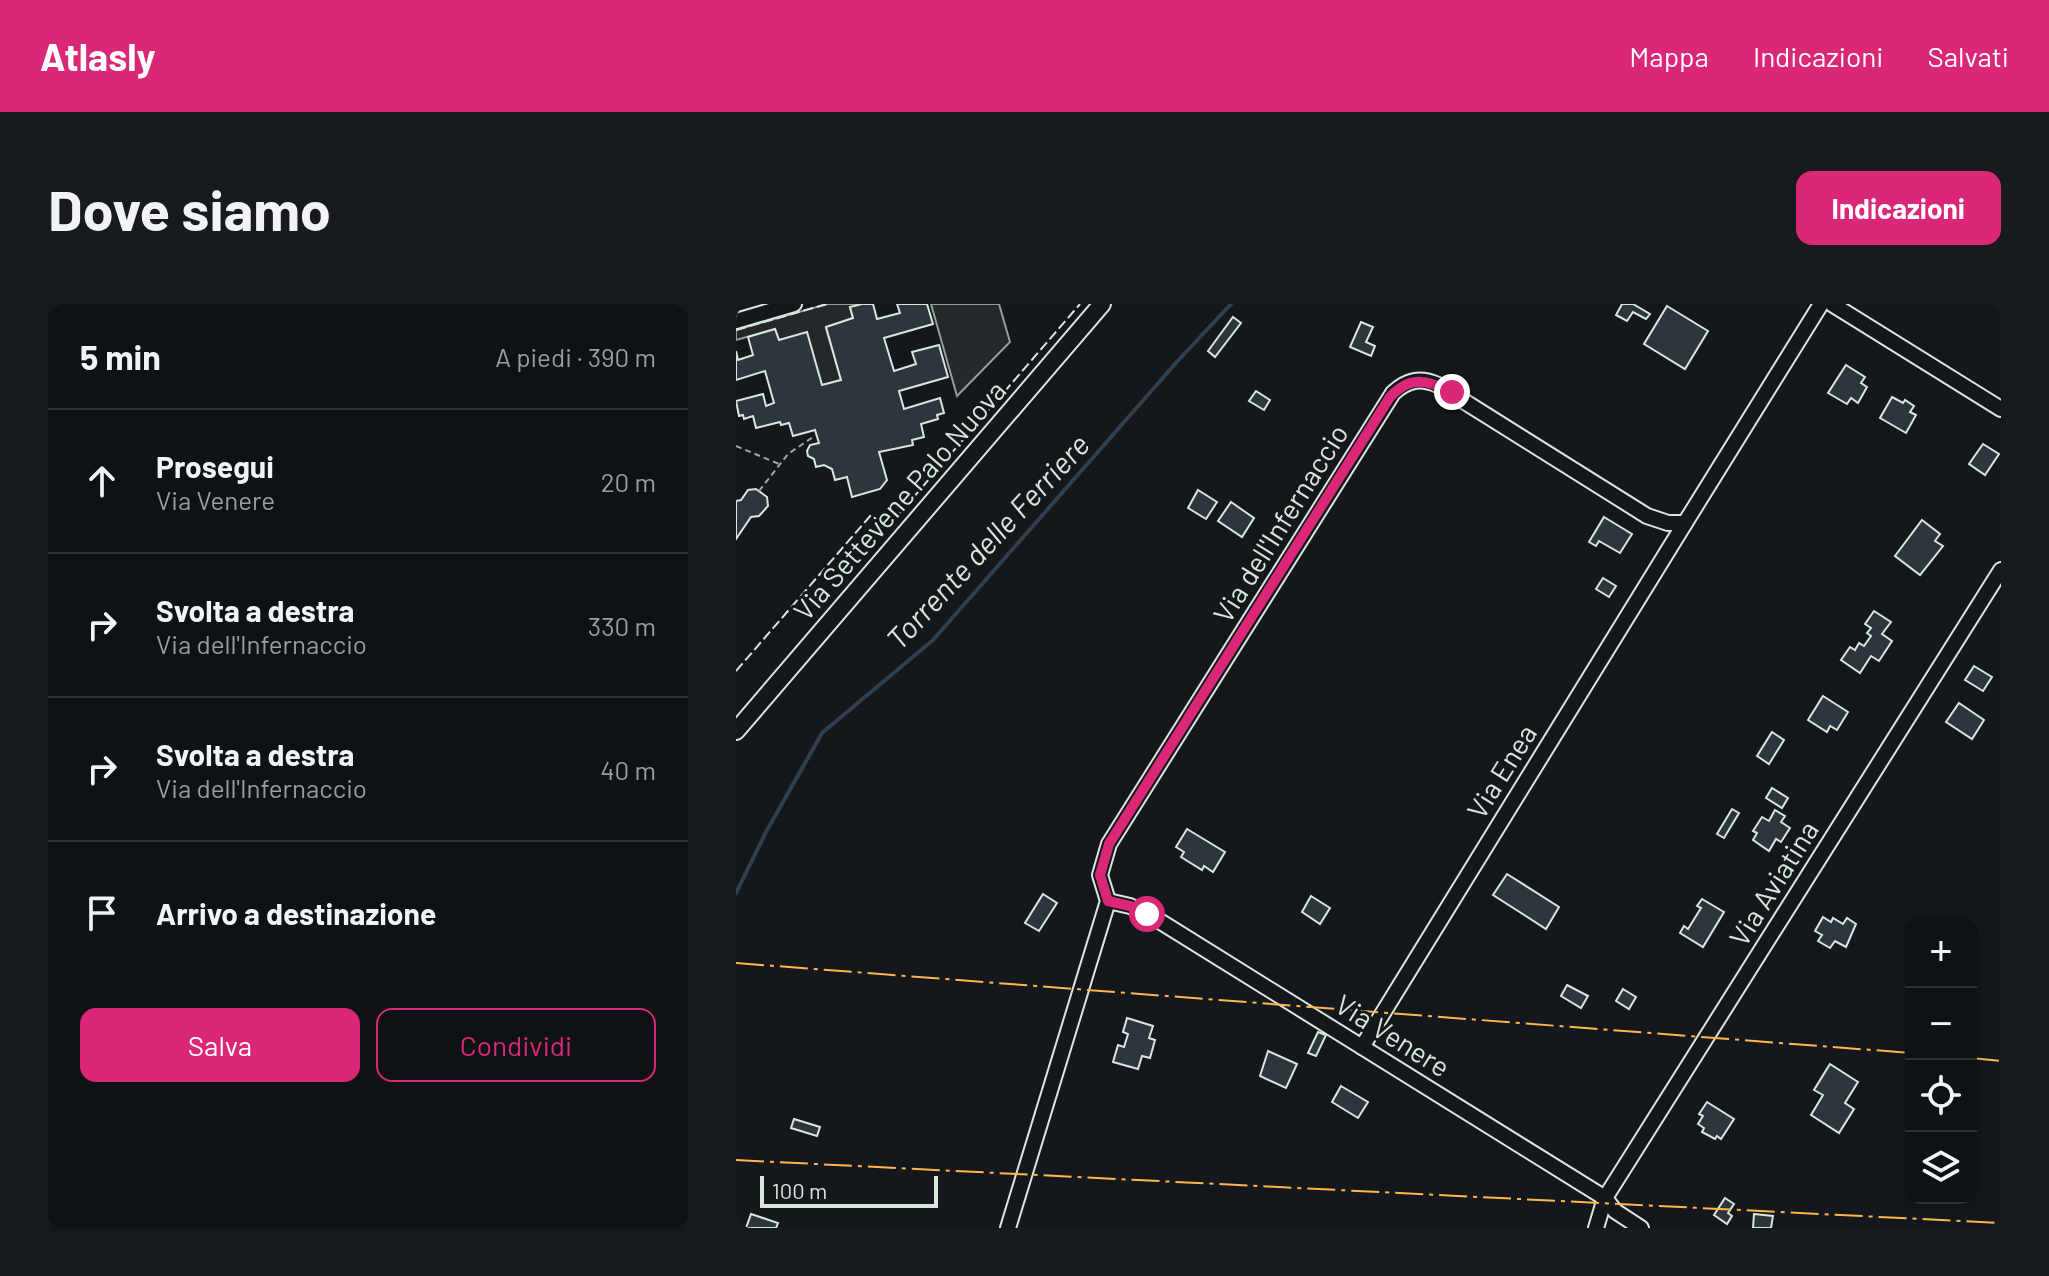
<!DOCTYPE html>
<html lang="it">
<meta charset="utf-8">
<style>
:root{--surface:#0f1215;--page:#181b1e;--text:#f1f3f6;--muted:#9b9ea0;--line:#2f3234;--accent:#db2777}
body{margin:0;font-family:Barlow,sans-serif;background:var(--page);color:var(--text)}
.controls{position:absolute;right:24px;bottom:24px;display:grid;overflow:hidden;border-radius:16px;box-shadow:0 4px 12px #0003}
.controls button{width:72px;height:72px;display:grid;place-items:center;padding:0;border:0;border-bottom:2px solid var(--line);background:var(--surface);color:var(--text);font:40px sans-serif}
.scale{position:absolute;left:24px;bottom:20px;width:178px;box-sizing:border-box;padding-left:8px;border:4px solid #d8e6dc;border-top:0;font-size:22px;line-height:28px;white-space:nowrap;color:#d8e6dc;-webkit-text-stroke:6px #14181c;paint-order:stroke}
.stop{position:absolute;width:24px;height:24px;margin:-18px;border:6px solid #db2777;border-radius:50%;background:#fff}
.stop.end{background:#db2777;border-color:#fff;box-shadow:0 2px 8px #0008}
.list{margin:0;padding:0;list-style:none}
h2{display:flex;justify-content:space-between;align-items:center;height:104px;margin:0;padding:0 32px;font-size:34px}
h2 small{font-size:26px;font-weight:400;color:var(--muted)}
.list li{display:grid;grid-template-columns:52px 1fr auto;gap:24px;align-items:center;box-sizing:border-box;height:144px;padding:0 32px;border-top:2px solid var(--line)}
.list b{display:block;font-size:30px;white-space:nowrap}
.list p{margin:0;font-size:26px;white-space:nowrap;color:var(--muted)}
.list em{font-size:26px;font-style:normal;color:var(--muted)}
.actions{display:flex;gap:16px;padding:24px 32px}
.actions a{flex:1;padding:18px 0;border:2px solid var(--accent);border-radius:16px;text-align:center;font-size:28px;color:var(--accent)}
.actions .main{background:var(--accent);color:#fff}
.icon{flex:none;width:44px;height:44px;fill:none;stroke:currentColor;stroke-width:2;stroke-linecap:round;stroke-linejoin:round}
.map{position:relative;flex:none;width:1265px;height:924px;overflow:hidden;border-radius:16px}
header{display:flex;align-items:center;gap:48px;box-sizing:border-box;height:112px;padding:0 40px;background:var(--accent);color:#fff}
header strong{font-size:38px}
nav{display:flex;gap:44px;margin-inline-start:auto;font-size:28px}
.intro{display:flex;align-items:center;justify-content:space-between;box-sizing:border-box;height:192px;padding:0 48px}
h1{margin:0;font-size:56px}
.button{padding:20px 36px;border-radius:16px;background:var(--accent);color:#fff;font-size:28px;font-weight:700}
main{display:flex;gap:48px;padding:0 48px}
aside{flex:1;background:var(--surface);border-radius:16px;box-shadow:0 4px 12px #0003}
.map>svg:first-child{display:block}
.parking{fill:#24282b;stroke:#939e99;stroke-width:2}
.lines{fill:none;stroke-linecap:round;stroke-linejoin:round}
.stream{stroke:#2f3f4d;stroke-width:4}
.building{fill:#2c363c;stroke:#d8e6dc;stroke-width:2}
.minor-casing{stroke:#d8e6dc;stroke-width:18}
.major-casing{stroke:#d8e6dc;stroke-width:20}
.path{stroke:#9da8a2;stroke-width:2;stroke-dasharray:6 4;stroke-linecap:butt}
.minor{stroke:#14181c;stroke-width:14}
.major{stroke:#14181c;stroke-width:16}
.fence{stroke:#d8e6dc;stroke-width:2;stroke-dasharray:10 4;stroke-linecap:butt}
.power{stroke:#ffb74d;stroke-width:2;stroke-dasharray:28 6 4 6;stroke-linecap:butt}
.route{stroke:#db2777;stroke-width:10}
.labels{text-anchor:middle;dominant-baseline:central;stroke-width:6;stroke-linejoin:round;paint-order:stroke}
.street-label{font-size:28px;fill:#d8e6dc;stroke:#14181c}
.water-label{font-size:30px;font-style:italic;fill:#d8e6dc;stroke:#14181c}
</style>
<header>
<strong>Atlasly</strong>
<nav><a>Mappa</a><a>Indicazioni</a><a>Salvati</a></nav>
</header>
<div class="intro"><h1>Dove siamo</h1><a class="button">Indicazioni</a></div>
<main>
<aside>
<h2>5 min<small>A piedi · 390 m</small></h2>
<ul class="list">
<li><svg class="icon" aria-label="ahead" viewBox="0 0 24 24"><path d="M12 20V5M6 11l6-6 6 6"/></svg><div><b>Prosegui</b><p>Via Venere</p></div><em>20 m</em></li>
<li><svg class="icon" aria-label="right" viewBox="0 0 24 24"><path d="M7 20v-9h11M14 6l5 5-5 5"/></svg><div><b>Svolta a destra</b><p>Via dell'Infernaccio</p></div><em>330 m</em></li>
<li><svg class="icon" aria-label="right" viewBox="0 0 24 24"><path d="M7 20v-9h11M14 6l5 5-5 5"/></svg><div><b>Svolta a destra</b><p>Via dell'Infernaccio</p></div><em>40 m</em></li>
<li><svg class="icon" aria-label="arrive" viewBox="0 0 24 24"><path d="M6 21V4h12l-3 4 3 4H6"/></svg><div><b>Arrivo a destinazione</b></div></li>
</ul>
<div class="actions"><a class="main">Salva</a><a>Condividi</a></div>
</aside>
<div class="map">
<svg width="1265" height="924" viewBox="0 0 1265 924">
<rect width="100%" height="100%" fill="#14181c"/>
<!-- parking -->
<g class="parking">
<polygon points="91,0 126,0 114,4 117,14 90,24 105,76 86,81 43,36 39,25 0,36 0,26"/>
<polygon points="195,0 263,0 274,38 221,92"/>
</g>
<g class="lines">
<!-- stream -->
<polyline class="stream" points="0,589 30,528 86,429 197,336 439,60 495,0"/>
</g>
<!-- building -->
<g class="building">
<polygon points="126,0 137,0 141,15 164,9 161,0 191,0 197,20 148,34 158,67 180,60 176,48 203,41 212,73 163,87 168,105 204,94 208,109 201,111 202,115 185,120 188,133 176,136 177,141 143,148 151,176 144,185 116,193 111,173 99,176 96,165 88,161 80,163 78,155 72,152 71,147 74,141 83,139 79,126 57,132 53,119 45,121 44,118 20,124 17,112 8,115 7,111 3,112 0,97 27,90 30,102 38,99 29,67 0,76 0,47 2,56 17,51 12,33 39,25 43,36 71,28 86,81 105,76 90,23 117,14 114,3"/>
<polygon points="886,0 897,0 914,10 910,15 897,8 891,17 880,11"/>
<polygon points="931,2 972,27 949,65 908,40"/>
<polygon points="497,13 505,19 479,53 472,47"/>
<polygon points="625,18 637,23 630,38 639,42 635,52 614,43"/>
<polygon points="1110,61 1129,73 1125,79 1131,83 1122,99 1115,94 1111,100 1092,89"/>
<polygon points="520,87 534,96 528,106 513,97"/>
<polygon points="1156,93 1167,99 1169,96 1178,102 1174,108 1180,111 1170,129 1144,114"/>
<polygon points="1247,140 1263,150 1249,171 1233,160"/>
<polygon points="20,185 31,193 32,202 23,212 15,213 0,235 0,197 5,196 12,186"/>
<polygon points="462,186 481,198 470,215 452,204"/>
<polygon points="495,198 518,214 506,233 482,217"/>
<polygon points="868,213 896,230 884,249 863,237 860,242 853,238"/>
<polygon points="1186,216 1204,230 1199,237 1207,242 1184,271 1159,252"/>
<polygon points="867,274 880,282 873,293 860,285"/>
<polygon points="1138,307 1155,318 1146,330 1156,337 1143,357 1135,352 1124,369 1105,356 1114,343 1119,346 1123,339 1128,342 1135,332 1131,329 1135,324 1129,320"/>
<polygon points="1238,362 1256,373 1247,387 1229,376"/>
<polygon points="1087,392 1112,408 1101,426 1094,422 1091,428 1072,416"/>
<polygon points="1223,399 1248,416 1236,435 1210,418"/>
<polygon points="1036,428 1048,436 1033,460 1021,452"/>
<polygon points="1036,484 1052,494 1046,504 1030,494"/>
<polygon points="996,505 1003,509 988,534 981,530"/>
<polygon points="1039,506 1049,512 1045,518 1054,524 1045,538 1040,535 1033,547 1017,536 1021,529 1017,527 1026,513 1033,517"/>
<polygon points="451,525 489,548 477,568 468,562 466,566 445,553 448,548 440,543"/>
<polygon points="771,570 823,603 810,625 757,591"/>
<polygon points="307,590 321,599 303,627 289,619"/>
<polygon points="575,592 594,604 584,620 566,608"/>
<polygon points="966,595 988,608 967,643 944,629 948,622 952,625 965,604 961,602"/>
<polygon points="1087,613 1095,618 1097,614 1107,620 1111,614 1120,620 1110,643 1099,637 1094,644 1082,637 1086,631 1079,627"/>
<polygon points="831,681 852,692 845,704 825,692"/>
<polygon points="887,685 900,693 893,705 880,697"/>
<polygon points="391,714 417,722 413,734 419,736 414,754 406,752 402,765 377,758 382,741 388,743 392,730 387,728"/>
<polygon points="582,728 590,731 580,752 572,749"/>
<polygon points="532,747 561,760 550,784 524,772"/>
<polygon points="1094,760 1122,778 1109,799 1118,805 1103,829 1075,811 1087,791 1078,786"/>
<polygon points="605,782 632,798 622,814 596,798"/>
<polygon points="971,798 998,815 985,835 981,832 979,835 966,828 968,824 962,820 967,812 963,810"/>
<polygon points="58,815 84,823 81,832 55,824"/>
<polygon points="989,894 998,900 992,909 996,912 991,920 978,911"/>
<polygon points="15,910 42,919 40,924 10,924"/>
<polygon points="1018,910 1037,912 1035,924 1017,924"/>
</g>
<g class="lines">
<!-- minor casing -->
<g class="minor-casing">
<g id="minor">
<polyline points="1096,0 1265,105"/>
<polyline points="0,17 58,0"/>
<polyline points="372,597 394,602 417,613 869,894 879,907 905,924"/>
<polyline points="626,743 949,219"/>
<path d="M272,924L372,597L364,571L373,540L657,89C671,76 684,73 702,81L911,212L932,219H949L1085,0"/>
<polyline points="860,924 869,894 1265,266"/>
</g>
</g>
<!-- major casing -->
<g class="major-casing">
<polyline id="major" points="0,427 366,0"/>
</g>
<!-- path -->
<g class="path">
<polyline points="0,142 43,160"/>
<polyline points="23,187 52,150 80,131"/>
</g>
<!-- minor -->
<use href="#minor" class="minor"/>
<!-- major -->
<use href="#major" class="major"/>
<!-- fence -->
<g class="fence">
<polyline points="0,26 91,0"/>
<polyline points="0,367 135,211 151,224 344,0"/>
</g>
<!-- power -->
<g class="power">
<polyline points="0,659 1175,749"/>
<polyline points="1235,754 1265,757"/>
<polyline points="0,856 1265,919"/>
</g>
</g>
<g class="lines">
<!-- route -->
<path class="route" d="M411,610L394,602L372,597L364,571L373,540L654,93C674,71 692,76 716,88"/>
</g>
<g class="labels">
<!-- street labels -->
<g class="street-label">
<text transform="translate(163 196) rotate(-49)">Via Settevene Palo Nuova</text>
<text transform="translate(544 219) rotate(-58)">Via dell'Infernaccio</text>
<text transform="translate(765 467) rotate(-58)">Via Enea</text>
<text transform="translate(1037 579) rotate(-58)">Via Aviatina</text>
<text transform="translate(657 731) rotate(32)">Via Venere</text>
</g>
<!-- water labels -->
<g class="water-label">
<text transform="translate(251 237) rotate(-47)">Torrente delle Ferriere</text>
</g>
</g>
</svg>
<div class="controls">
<button>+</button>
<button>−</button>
<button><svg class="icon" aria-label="locate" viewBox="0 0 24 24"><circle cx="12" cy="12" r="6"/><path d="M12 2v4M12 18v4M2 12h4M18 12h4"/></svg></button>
<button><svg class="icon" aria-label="layers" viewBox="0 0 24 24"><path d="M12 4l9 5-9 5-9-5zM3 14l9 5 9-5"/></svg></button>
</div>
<div class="scale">100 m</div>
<div class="stop" style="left:411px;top:610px"></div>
<div class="stop end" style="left:716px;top:88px"></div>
</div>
</main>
